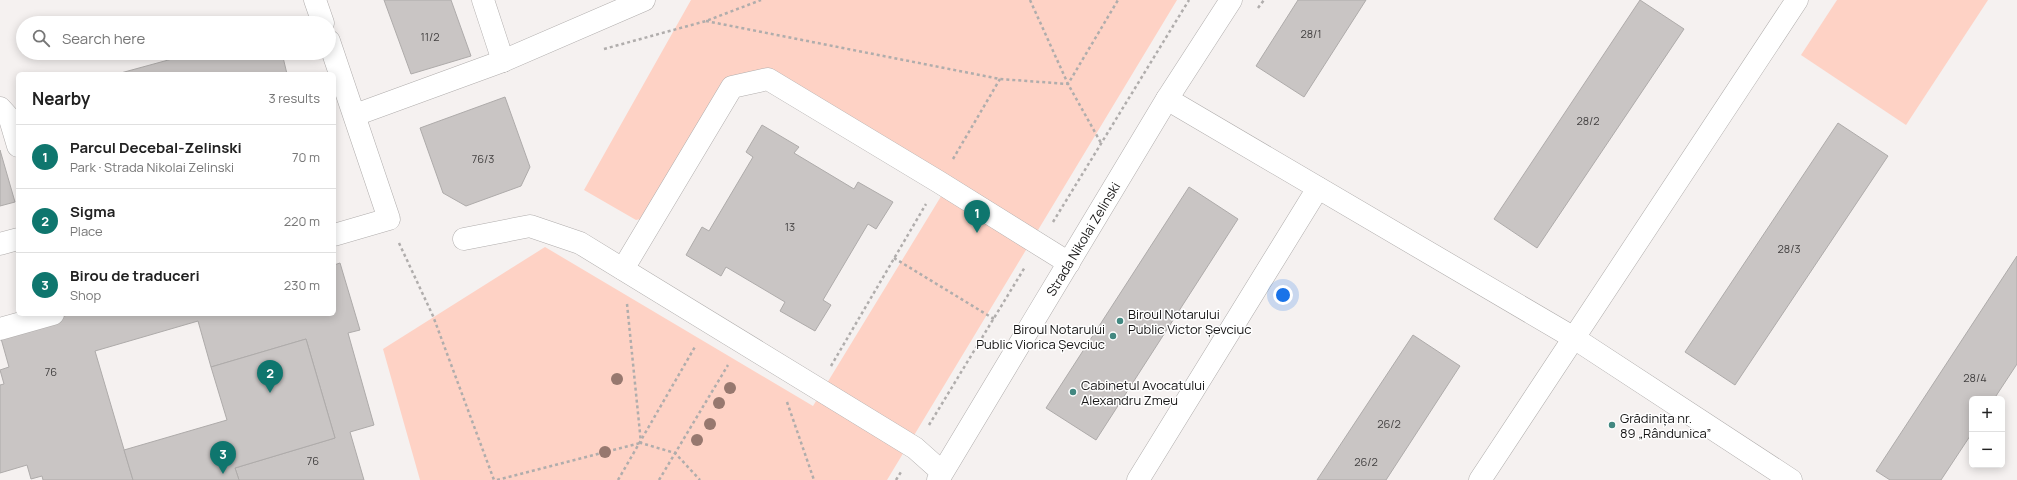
<!DOCTYPE html>
<meta charset="utf-8">
<style>
:root{--surface:#fff;--page:#f6f6f6;--text:#222;--muted:#767676;--line:#e0e0e0;--accent:#0f766e}
body{margin:0;font-family:Manrope,sans-serif;background:var(--page);color:var(--text)}
.controls{position:absolute;right:12px;bottom:12px;display:grid;overflow:hidden;border-radius:6px;box-shadow:0 2px 10px #0003}
.controls button{width:36px;height:36px;display:grid;place-items:center;padding:0;border:0;border-bottom:1px solid var(--line);background:var(--surface);color:var(--text);font:20px sans-serif}
.you{position:absolute;left:1283px;top:295px;width:14px;height:14px;margin:-10px;border:3px solid #fff;border-radius:50%;background:#1a73e8;box-shadow:0 0 0 6px #1a73e833}
.badge{display:grid;place-items:center;width:26px;height:26px;border-radius:50%;background:var(--accent);color:#fff;font-size:13px;font-weight:700}
.pin{position:absolute;translate:-50% -33px;filter:drop-shadow(0 1px 2px #0008)}
.pin::after{content:'';position:absolute;top:21px;width:14px;height:12px;background:inherit;clip-path:polygon(0 0,100% 0,50% 100%)}
.list{margin:0;padding:0;list-style:none}
h2{display:flex;justify-content:space-between;align-items:center;height:52px;margin:0;padding:0 16px;font-size:17px}
h2 small{font-size:13px;font-weight:400;color:var(--muted)}
.list li{display:grid;grid-template-columns:26px 1fr auto;gap:12px;align-items:center;box-sizing:border-box;height:64px;padding:0 16px;border-top:1px solid var(--line)}
.list b{display:block;font-size:15px;white-space:nowrap}
.list p{margin:0;font-size:13px;white-space:nowrap;color:var(--muted)}
.list em{font-size:13px;font-style:normal;color:var(--muted)}
.icon{flex:none;width:22px;height:22px;fill:none;stroke:currentColor;stroke-width:2;stroke-linecap:round;stroke-linejoin:round}
.map{position:relative;flex:none;width:2017px;height:480px;overflow:hidden}
.search{position:absolute;background:var(--surface);box-shadow:0 2px 10px #0003;left:16px;top:16px;width:320px;height:44px;display:flex;align-items:center;gap:10px;box-sizing:border-box;padding:0 14px;border-radius:22px;color:var(--muted);font-size:15px}
.panel{position:absolute;background:var(--surface);box-shadow:0 2px 10px #0003;left:16px;top:72px;width:320px;height:244px;border-radius:6px}
.map>svg:first-child{display:block}
.green{fill:#fed2c5}
.building{fill:#c9c5c4;stroke:#aeabaa}
.lines{fill:none;stroke-linecap:round;stroke-linejoin:round}
.minor-casing{stroke:#b0adac;stroke-width:23}
.path{stroke:#b0adac;stroke-width:2.5;stroke-dasharray:3 3;stroke-linecap:butt}
.minor{stroke:#fff;stroke-width:22}
.tree{fill:#97786f}
.poi-dot{fill:#428881;stroke:#fff;stroke-width:1.5}
.labels{text-anchor:middle;dominant-baseline:central;stroke-width:3;stroke-linejoin:round;paint-order:stroke}
.number-label{font-size:11px;fill:#434141}
.street-label{font-size:13px;fill:#161515;stroke:#fff}
.poi-label{font-size:13px;fill:#161515;stroke:#fff;text-anchor:start}
</style>
<div class="map">
<svg width="2017" height="480" viewBox="0 0 2017 480">
<rect width="100%" height="100%" fill="#f5f1f0"/>
<!-- green -->
<g class="green">
<polygon points="691,0 1177,0 887,480 420,480 383,349 545,247 813,406 951,180 752,74 645,218 636,220 584,190"/>
<polygon points="1837,0 1988,0 1906,125 1801,55"/>
</g>
<!-- building -->
<g class="building">
<polygon points="384,0 451,0 471,56 411,74"/>
<polygon points="1298,0 1366,0 1304,97 1256,66"/>
<polygon points="1640,0 1684,29 1537,248 1494,219"/>
<polygon points="194,53 282,53 287,74 117,74"/>
<polygon points="505,97 530,167 521,186 466,206 443,193 420,128"/>
<polygon points="1838,123 1888,156 1735,385 1685,352"/>
<polygon points="762,125 799,147 794,153 854,189 858,182 893,202 876,229 868,224 823,300 831,305 815,331 780,311 785,302 726,267 721,276 686,255 702,227 709,231 753,157 746,152"/>
<polygon points="0,150 15,202 0,206"/>
<polygon points="1189,187 1238,219 1096,440 1046,408"/>
<polygon points="2017,256 2017,364 1994,399 1972,399 1972,433 1941,480 1890,480 1876,471"/>
<polygon points="340,263 360,330 348,333 374,425 350,432 364,480 239,480 235,468 335,438 306,339 211,367 198,321 95,351 133,480 43,480 42,476 31,479 27,465 0,473 0,385 4,384 0,370 9,367 0,335 71,314 334,314 334,265"/>
<polygon points="1413,335 1460,366 1386,480 1317,480"/>
<polygon points="306,339 335,438 235,468 239,480 133,480 124,450 227,420 211,367"/>
</g>
<g class="lines">
<!-- minor casing -->
<g class="minor-casing">
<g id="minor">
<polyline points="315,0 323,23"/>
<polyline points="483,0 503,61"/>
<polyline points="329,41 389,219 334,235"/>
<polyline points="1167,99 1574,338 1791,480"/>
<polyline points="0,108 10,119 18,146"/>
<polyline points="355,115 503,61 644,0"/>
<polyline points="464,239 530,226 580,243 915,448 942,472"/>
<polyline points="0,244 18,239"/>
<polyline points="623,269 732,87 768,79 939,182 1069,263"/>
<polyline points="0,329 53,314"/>
<polyline points="938,480 1167,99 1231,0"/>
<polyline points="1138,480 1318,188"/>
<polyline points="1480,480 1797,0"/>
</g>
</g>
<!-- path -->
<g class="path">
<polyline points="1030,0 1068,84 1101,143"/>
<polyline points="1258,8 1264,0"/>
<polyline points="706,21 1000,79 1068,84 1118,0"/>
<polyline points="604,49 706,21 761,0"/>
<polyline points="953,159 1000,79"/>
<polyline points="1053,222 1189,0"/>
<polyline points="399,243 433,316 494,480"/>
<polyline points="894,258 994,319"/>
<polyline points="627,304 641,443 675,453 700,480"/>
<polyline points="831,366 926,204"/>
<polyline points="787,402 814,480"/>
<polyline points="929,425 1025,267"/>
<polyline points="497,480 640,443"/>
<polyline points="618,480 696,345"/>
<polyline points="659,480 728,365"/>
<polyline points="896,480 901,472"/>
</g>
<!-- minor -->
<use href="#minor" class="minor"/>
</g>
<!-- trees -->
<g class="tree">
<circle cx="617" cy="379" r="6"/>
<circle cx="730" cy="388" r="6"/>
<circle cx="719" cy="403" r="6"/>
<circle cx="710" cy="424" r="6"/>
<circle cx="697" cy="440" r="6"/>
<circle cx="605" cy="452" r="6"/>
</g>
<!-- markers -->
<g class="poi-dot">
<circle cx="1120" cy="321" r="4"/>
<circle cx="1113" cy="336" r="4"/>
<circle cx="1073" cy="392" r="4"/>
<circle cx="1612" cy="425" r="4"/>
</g>
<g class="labels">
<!-- number labels -->
<g class="number-label">
<text x="1311" y="33">28/1</text>
<text x="430" y="36">11/2</text>
<text x="1588" y="120">28/2</text>
<text x="483" y="158">76/3</text>
<text x="790" y="226">13</text>
<text x="1789" y="248">28/3</text>
<text x="51" y="371">76</text>
<text x="1975" y="377">28/4</text>
<text x="1389" y="423">26/2</text>
<text x="313" y="460">76</text>
<text x="1366" y="461">26/2</text>
</g>
<!-- street labels -->
<g class="street-label">
<text transform="translate(1083 239) rotate(-59)">Strada Nikolai Zelinski</text>
</g>
<!-- poi labels -->
<g class="poi-label">
<text x="1128" y="314">Biroul Notarului<tspan x="1128" dy="15">Public Victor Șevciuc</tspan></text>
<text x="1105" y="329" text-anchor="end">Biroul Notarului<tspan x="1105" dy="15">Public Viorica Șevciuc</tspan></text>
<text x="1081" y="385">Cabinetul Avocatului<tspan x="1081" dy="15">Alexandru Zmeu</tspan></text>
<text x="1620" y="418">Grădinița nr.<tspan x="1620" dy="15">89 „Rândunica”</tspan></text>
</g>
</g>
</svg>
<div class="controls">
<button>+</button>
<button>−</button>
</div>
<div class="you"></div>
<div class="pin badge" style="left:977px;top:233px">1</div>
<div class="pin badge" style="left:270px;top:393px">2</div>
<div class="pin badge" style="left:223px;top:474px">3</div>
<div class="search"><svg class="icon" aria-label="search" viewBox="0 0 24 24"><circle cx="10" cy="10" r="6"/><path d="M15 15l6 6"/></svg>Search here</div>
<section class="panel">
<h2>Nearby<small>3 results</small></h2>
<ul class="list">
<li><span class="badge">1</span><div><b>Parcul Decebal-Zelinski</b><p>Park · Strada Nikolai Zelinski</p></div><em>70 m</em></li>
<li><span class="badge">2</span><div><b>Sigma</b><p>Place</p></div><em>220 m</em></li>
<li><span class="badge">3</span><div><b>Birou de traduceri</b><p>Shop</p></div><em>230 m</em></li>
</ul>
</section>
</div>
